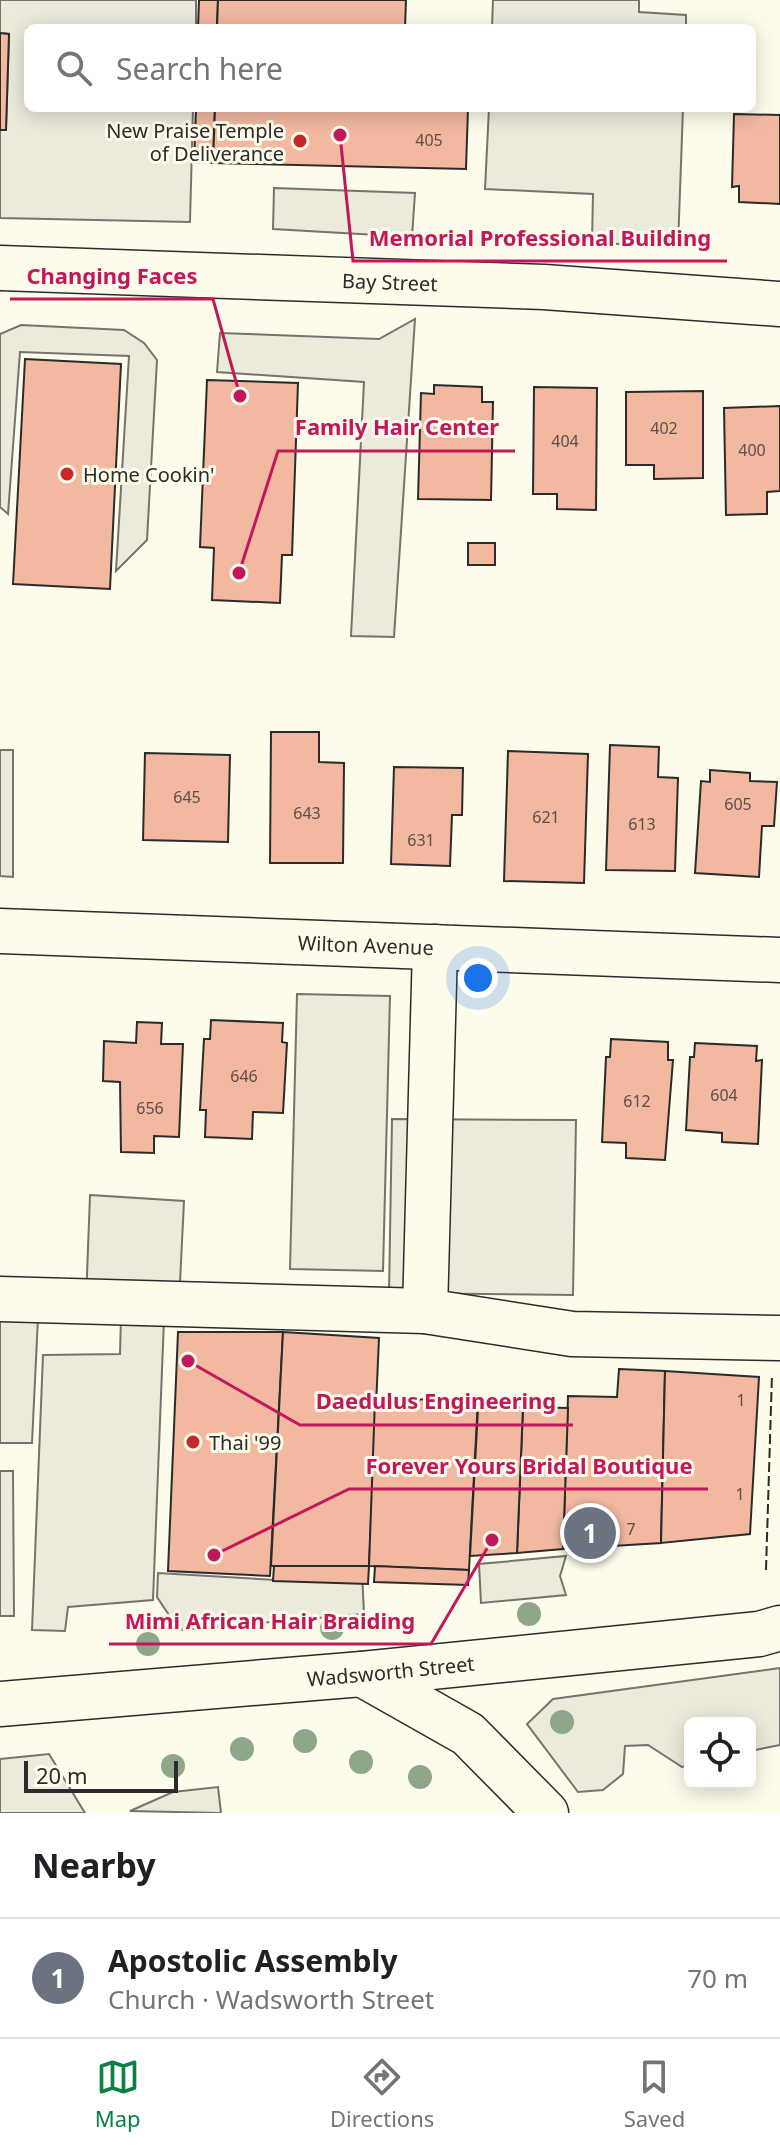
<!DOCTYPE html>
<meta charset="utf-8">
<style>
:root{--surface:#fff;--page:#f6f6f6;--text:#202124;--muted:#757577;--line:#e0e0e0;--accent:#0b8043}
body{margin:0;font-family:"Noto Sans",sans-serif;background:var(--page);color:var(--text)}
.controls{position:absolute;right:24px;bottom:24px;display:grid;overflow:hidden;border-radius:12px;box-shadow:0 4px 20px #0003}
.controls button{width:72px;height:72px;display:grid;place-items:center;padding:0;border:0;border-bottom:2px solid var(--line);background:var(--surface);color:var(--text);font:40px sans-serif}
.scale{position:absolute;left:24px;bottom:20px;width:154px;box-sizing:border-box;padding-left:8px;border:4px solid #2b2b2b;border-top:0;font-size:22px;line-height:28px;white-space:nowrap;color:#2b2b2b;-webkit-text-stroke:6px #fdfbea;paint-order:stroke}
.you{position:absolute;left:478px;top:978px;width:28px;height:28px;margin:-20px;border:6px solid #fff;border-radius:50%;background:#1a73e8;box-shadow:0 0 0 12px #1a73e833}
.badge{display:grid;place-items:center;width:52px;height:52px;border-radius:50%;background:var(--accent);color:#fff;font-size:26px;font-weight:700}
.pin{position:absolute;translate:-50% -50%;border:4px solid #fff;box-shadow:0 2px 8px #0006}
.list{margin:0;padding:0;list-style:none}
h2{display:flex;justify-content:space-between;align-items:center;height:104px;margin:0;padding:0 32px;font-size:34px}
h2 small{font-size:26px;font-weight:400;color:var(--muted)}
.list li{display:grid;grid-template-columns:52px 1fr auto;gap:24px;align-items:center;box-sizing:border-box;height:120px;padding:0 32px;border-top:2px solid var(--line)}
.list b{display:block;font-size:30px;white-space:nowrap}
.list p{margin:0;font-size:26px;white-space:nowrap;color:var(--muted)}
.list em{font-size:26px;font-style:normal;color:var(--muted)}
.icon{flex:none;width:44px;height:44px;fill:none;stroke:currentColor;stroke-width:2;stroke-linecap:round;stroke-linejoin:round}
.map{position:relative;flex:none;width:780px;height:1813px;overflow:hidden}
.search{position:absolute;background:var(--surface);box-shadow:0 4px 20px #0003;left:24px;right:24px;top:24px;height:88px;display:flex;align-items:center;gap:20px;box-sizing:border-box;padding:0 28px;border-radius:12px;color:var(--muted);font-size:30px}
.sheet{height:224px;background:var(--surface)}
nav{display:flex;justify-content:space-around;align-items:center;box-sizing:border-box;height:112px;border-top:2px solid var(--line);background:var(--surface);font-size:22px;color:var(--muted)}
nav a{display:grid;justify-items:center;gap:4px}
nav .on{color:var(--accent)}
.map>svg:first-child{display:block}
.green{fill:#ecebdb;stroke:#74746e;stroke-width:2}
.parking{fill:#eceadb;stroke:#74746e;stroke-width:2}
.building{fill:#f2b8a0;stroke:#2b2b2b;stroke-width:2}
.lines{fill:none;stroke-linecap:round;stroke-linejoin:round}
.minor-casing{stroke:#2b2b2b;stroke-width:47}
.minor{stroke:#fdfbea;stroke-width:44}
.fence{stroke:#2b2b2b;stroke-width:2;stroke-dasharray:10 4;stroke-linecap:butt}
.tree{fill:#8ea78a}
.poi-dot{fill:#c62828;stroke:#fdfbea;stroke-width:3}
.labels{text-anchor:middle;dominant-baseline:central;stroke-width:6;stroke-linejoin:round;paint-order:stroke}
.number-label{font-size:16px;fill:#5d4e48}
.poi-label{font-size:20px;fill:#2b2b2b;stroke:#fdfbea;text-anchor:start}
.street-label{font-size:20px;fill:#2b2b2b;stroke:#fdfbea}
.leader{fill:none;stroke:#c2185b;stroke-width:3}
.callout-dot{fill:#c2185b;stroke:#fdfbea;stroke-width:3}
.callout-label{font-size:22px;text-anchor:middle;font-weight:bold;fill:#c2185b;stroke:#fdfbea;stroke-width:6;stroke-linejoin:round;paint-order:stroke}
</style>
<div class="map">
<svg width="780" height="1813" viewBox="0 0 780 1813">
<rect width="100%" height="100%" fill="#fdfbea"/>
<!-- green -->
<polygon class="green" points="780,1668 780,1745 750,1751 750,1723 690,1723 690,1765 682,1767 648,1745 625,1746 623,1774 603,1790 578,1792 527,1724 553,1699"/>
<!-- parking -->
<g class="parking">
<polygon points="0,0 196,0 196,28 28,28 28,108 193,108 190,222 0,218 0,130 6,129 9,34 0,33"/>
<polygon points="493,0 639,0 639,12 686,15 686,28 492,28"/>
<polygon points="489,108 683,108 678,246 592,243 593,194 485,189"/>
<polygon points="274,188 415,193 412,237 273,229"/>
<polygon points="415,319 394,637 351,636 364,382 217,372 220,333 379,339"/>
<polygon points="21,325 124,330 144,343 157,360 147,540 116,571 129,356 20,352 8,514 0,507 0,334"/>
<polygon points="0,750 13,750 13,877 0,876"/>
<polygon points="297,994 390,996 383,1271 290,1269"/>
<polygon points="392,1119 576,1120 573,1295 389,1293"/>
<polygon points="90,1195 184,1201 179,1303 86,1301"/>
<polygon points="121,1317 164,1319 153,1600 68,1607 65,1631 32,1630 43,1355 120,1354"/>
<polygon points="38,1318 32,1443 0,1443 0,1319"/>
<polygon points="0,1471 13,1471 14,1616 0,1616"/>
<polygon points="566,1556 560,1576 566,1595 481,1603 479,1564"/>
<polygon points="362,1572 364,1614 179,1630 157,1597 158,1573 276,1580"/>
<polygon points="49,1754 85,1813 0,1813 0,1759"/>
<polygon points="218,1787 221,1813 130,1811 173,1792"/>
</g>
<!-- building -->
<g class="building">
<polygon points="199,0 218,0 217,28 198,28"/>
<polygon points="218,0 406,0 405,28 217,28"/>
<polygon points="0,33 9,34 6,130 0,130"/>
<polygon points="196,108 215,108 213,163 194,162"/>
<polygon points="215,108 468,108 466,169 213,163"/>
<polygon points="734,114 780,115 780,204 739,202 739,186 732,187"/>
<polygon points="25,359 121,364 110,589 13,584"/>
<polygon points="207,380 298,383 292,555 282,555 280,603 212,600 214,548 200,547"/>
<polygon points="434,385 482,387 482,402 493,402 491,500 418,499 421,393 434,394"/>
<polygon points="534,387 597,388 596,510 557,509 557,494 533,494"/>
<polygon points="703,391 703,478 654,479 654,465 626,465 626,392"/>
<polygon points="780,406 780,491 767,492 767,514 726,515 724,408"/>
<rect x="468" y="543" width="27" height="22"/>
<polygon points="271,732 319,732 319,762 344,763 343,863 270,863"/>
<polygon points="610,745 659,747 658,777 678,778 675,871 606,870"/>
<polygon points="508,751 588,754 584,883 504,881"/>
<polygon points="145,753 230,755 228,842 143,840"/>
<polygon points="394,767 463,768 462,815 452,815 450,866 391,864"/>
<polygon points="710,770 750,773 750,781 777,782 774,826 762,826 759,877 695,873 701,781 710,782"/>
<polygon points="211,1020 283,1023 282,1042 287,1043 283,1113 253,1112 252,1139 205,1137 206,1110 200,1110 204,1039 210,1039"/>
<polygon points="137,1022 162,1023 161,1044 183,1044 179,1137 154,1136 154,1153 121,1152 120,1082 103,1081 104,1041 136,1043"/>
<polygon points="611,1039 668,1042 668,1060 673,1060 665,1160 626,1158 626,1143 602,1142 606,1057 610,1057"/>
<polygon points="695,1043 757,1046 756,1061 762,1060 758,1144 722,1142 722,1133 686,1130 690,1057 694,1057"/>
<polygon points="178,1332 283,1332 270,1576 168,1571"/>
<polygon points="283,1332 379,1338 369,1566 271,1566"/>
<polygon points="619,1369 665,1371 661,1543 563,1549 568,1396 617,1397"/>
<polygon points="665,1371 759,1377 750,1534 661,1543"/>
<polygon points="375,1399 478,1400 469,1570 369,1566"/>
<polygon points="523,1407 568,1408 563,1549 517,1553"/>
<polygon points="523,1407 517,1553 470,1556 478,1409"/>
<polygon points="274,1566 369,1566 368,1584 273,1581"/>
<polygon points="375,1566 469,1570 468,1585 374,1582"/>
</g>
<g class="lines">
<!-- minor casing -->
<g class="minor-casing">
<g id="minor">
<path id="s1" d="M0,268L544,287L780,304"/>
<path id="s2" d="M0,931L780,960"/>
<polyline points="0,1299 425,1311 572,1334 780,1338"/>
<polyline points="425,1311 435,947"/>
<polyline points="362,1674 468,1734 546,1813"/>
<path id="s3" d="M0,1704L362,1674L759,1634L780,1628"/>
</g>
</g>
<!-- minor -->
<use href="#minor" class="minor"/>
<!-- fence -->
<polyline class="fence" points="766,1570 772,1374"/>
</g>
<!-- trees -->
<g class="tree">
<circle cx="529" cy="1614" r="12"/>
<circle cx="332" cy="1628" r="12"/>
<circle cx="148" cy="1644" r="12"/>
<circle cx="562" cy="1722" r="12"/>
<circle cx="305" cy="1741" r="12"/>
<circle cx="242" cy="1749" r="12"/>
<circle cx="361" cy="1762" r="12"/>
<circle cx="173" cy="1766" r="12"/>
<circle cx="420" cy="1777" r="12"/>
</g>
<!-- markers -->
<g class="poi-dot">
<circle cx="300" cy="141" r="8"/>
<circle cx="67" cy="474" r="8"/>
<circle cx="193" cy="1442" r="8"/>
</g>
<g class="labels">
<!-- number labels -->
<g class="number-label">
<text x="429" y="140">405</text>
<text x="664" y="428">402</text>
<text x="565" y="441">404</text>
<text x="752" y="450">400</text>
<text x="187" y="797">645</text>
<text x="738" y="804">605</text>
<text x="307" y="813">643</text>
<text x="546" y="817">621</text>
<text x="642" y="824">613</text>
<text x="421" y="840">631</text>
<text x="244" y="1076">646</text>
<text x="724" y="1095">604</text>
<text x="637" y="1101">612</text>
<text x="150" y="1108">656</text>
<text x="741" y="1400">1</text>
<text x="740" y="1494">1</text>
<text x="631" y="1529">7</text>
</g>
<!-- poi labels -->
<g class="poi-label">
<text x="284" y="130" text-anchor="end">New Praise Temple<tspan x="284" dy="23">of Deliverance</tspan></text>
<text x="83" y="474">Home Cookin'</text>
<text x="209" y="1442">Thai '99</text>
</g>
<!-- street labels -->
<g class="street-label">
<text stroke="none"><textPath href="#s1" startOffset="390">Bay Street</textPath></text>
<text stroke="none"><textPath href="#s2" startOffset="366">Wilton Avenue</textPath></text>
<text stroke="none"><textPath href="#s3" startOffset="392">Wadsworth Street</textPath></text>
</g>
</g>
<!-- callouts -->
<path class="leader" d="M340 135L353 261H727M240 396L213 299H10M239 573L278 451H515M188 1361L300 1425H573M214 1555L349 1489H708M492 1540L431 1644H109"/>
<g class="callout-dot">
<circle cx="340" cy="135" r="8"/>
<circle cx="240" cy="396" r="8"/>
<circle cx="239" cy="573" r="8"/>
<circle cx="188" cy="1361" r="8"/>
<circle cx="214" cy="1555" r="8"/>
<circle cx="492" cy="1540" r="8"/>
</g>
<g class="callout-label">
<text x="540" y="246">Memorial Professional Building</text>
<text x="112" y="284">Changing Faces</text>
<text x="397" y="435">Family Hair Center</text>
<text x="436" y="1409">Daedulus Engineering</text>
<text x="529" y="1474">Forever Yours Bridal Boutique</text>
<text x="270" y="1629">Mimi African Hair Braiding</text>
</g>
</svg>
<div class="controls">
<button><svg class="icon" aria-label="locate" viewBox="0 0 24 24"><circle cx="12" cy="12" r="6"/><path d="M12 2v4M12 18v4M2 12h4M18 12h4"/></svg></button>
</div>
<div class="scale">20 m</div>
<div class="you"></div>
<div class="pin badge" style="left:590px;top:1533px;background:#6b7280">1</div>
<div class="search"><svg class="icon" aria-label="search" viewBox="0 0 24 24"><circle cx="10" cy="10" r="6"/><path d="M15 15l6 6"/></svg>Search here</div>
</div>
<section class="sheet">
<h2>Nearby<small></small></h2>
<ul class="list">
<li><span class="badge" style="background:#6b7280">1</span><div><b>Apostolic Assembly</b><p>Church · Wadsworth Street</p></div><em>70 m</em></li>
</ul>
</section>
<nav>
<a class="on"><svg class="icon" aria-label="map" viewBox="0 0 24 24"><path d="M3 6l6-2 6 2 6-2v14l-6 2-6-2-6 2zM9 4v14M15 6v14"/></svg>Map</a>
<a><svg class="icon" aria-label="directions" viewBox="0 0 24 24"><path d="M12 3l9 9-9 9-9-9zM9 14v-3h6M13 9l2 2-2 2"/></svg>Directions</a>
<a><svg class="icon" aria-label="saved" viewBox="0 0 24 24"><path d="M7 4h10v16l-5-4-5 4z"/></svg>Saved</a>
</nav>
